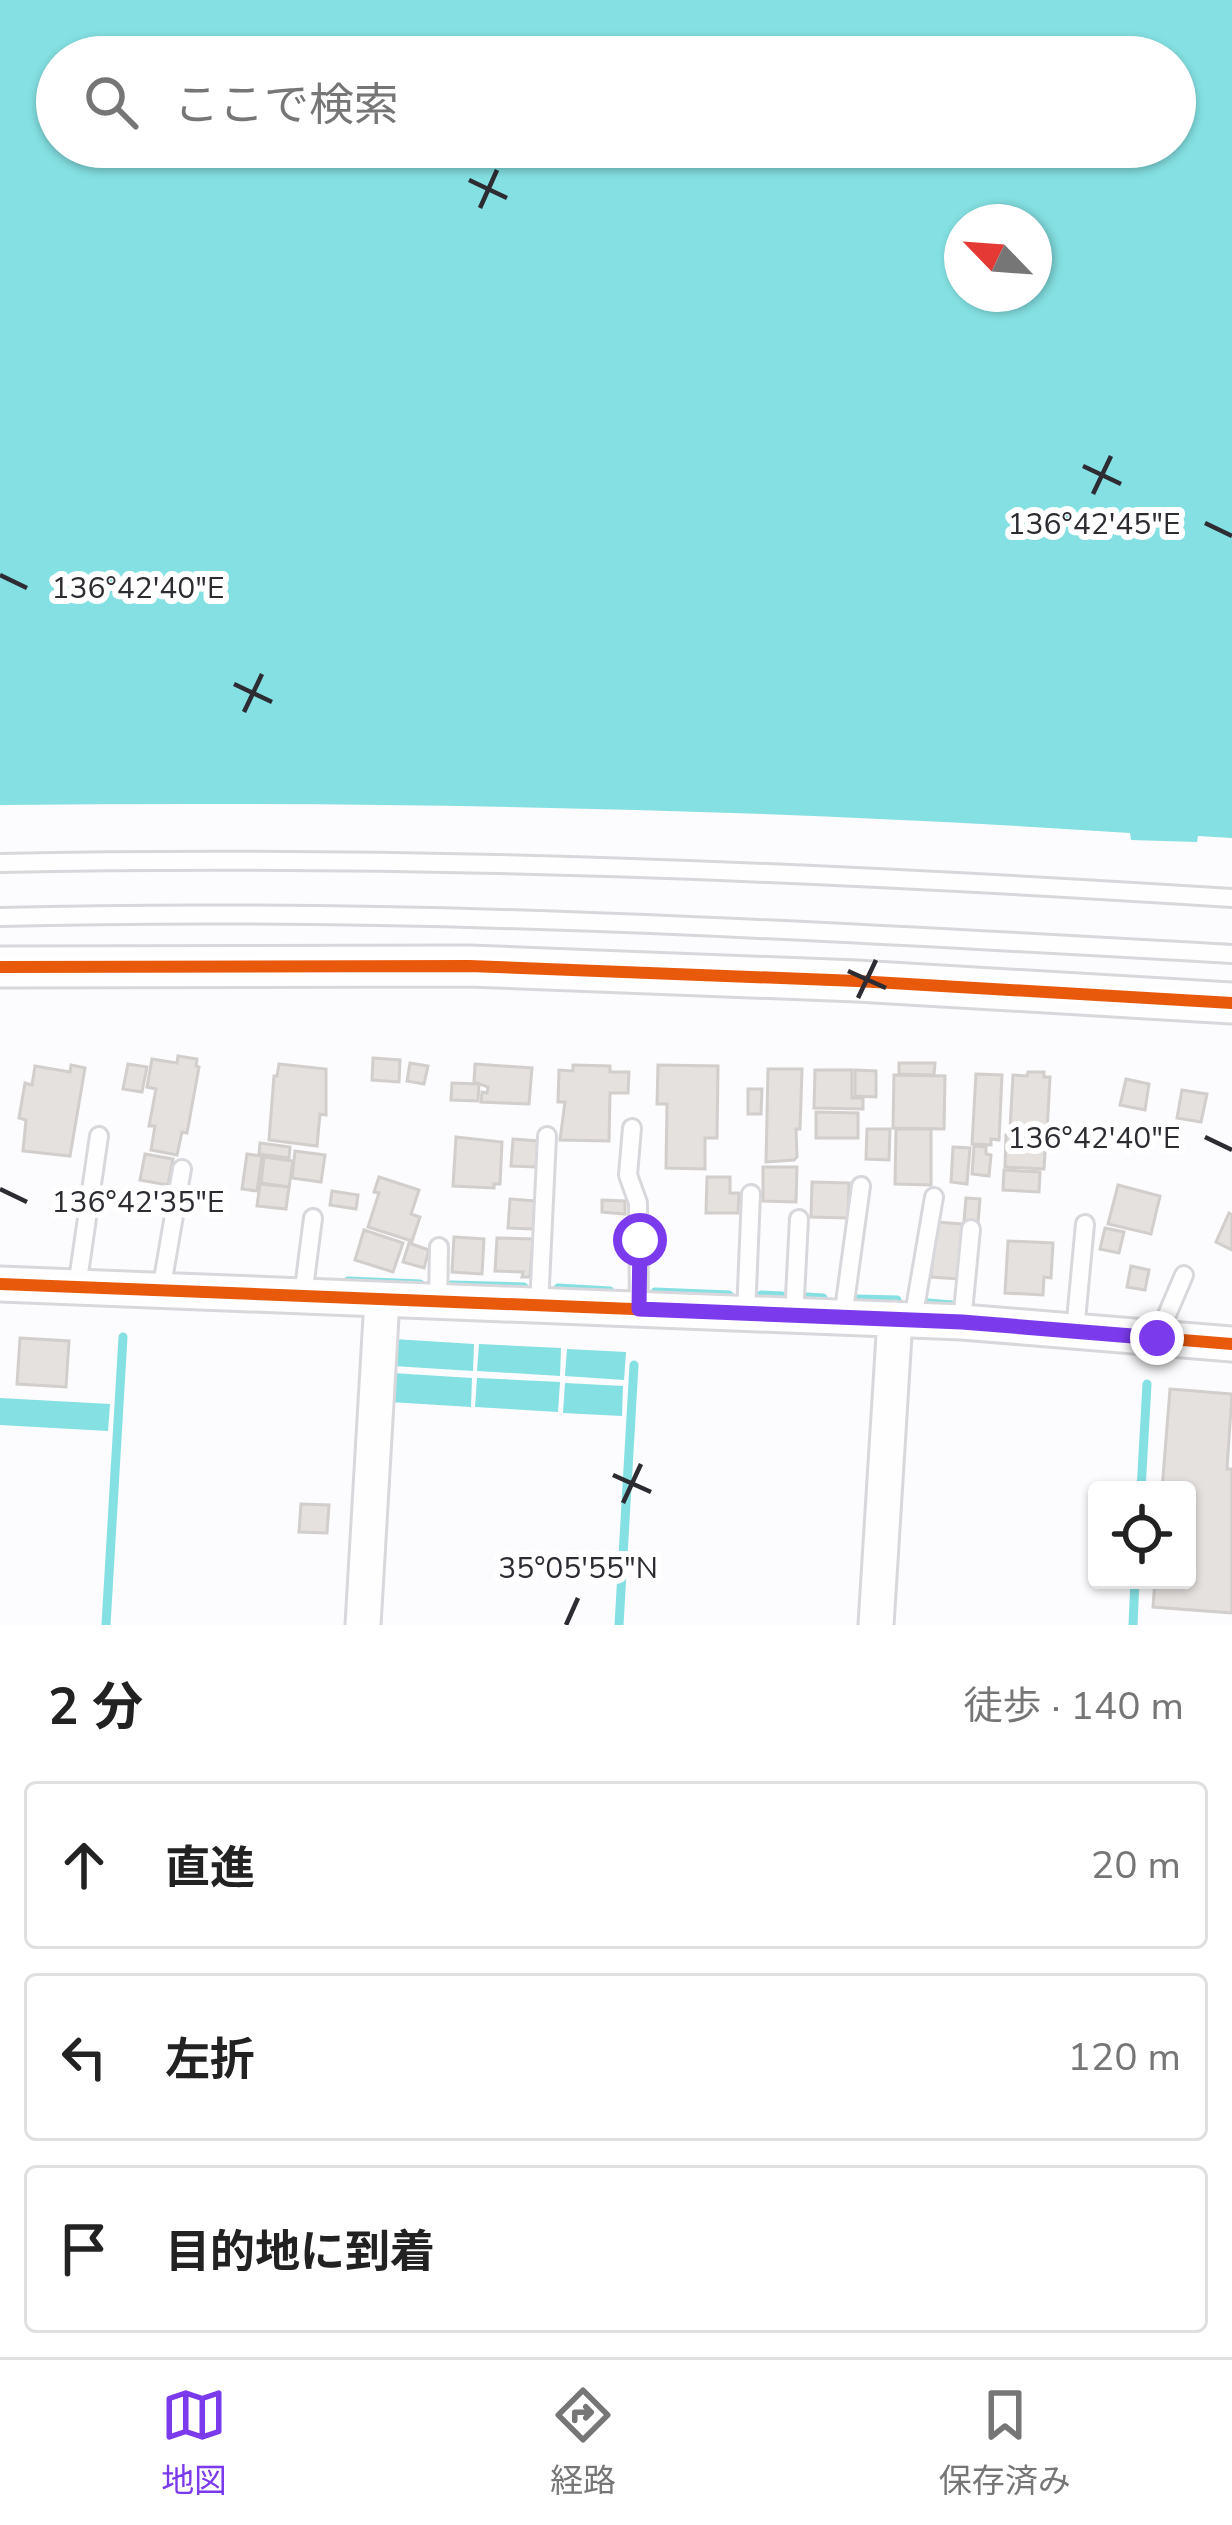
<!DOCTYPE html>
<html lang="ja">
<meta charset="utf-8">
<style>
:root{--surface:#fff;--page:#f2f2f2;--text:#222;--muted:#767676;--line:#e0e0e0;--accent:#7c3aed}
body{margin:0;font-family:"Nunito Sans","Noto Sans JP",sans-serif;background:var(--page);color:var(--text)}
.controls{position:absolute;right:36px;bottom:36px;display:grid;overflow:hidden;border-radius:12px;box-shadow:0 3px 9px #0004}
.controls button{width:108px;height:108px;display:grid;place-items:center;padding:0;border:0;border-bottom:3px solid var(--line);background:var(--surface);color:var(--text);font:60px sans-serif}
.compass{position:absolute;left:944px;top:204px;width:108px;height:108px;border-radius:50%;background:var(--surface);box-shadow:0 3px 9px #0004;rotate:295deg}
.stop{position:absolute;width:36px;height:36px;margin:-27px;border:9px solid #7c3aed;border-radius:50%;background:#fff}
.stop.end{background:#7c3aed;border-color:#fff;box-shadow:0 3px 12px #0008}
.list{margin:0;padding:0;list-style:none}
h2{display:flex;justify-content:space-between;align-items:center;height:156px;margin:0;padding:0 48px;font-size:51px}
h2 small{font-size:39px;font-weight:400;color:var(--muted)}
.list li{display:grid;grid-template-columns:78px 1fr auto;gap:36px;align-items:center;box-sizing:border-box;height:168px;margin:0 24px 24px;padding:0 24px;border:3px solid var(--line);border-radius:12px}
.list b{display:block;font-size:45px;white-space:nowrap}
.list em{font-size:39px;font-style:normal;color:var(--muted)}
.icon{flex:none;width:66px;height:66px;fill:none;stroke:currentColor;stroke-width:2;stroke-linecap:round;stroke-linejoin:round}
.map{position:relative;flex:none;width:1232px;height:1625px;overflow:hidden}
.search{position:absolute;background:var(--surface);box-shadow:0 3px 9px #0004;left:36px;right:36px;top:36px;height:132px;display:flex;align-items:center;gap:30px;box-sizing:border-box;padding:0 42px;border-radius:66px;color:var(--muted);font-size:45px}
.sheet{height:732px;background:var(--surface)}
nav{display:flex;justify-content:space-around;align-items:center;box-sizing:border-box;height:168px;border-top:3px solid var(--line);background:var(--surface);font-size:33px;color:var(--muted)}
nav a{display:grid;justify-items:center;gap:6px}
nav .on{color:var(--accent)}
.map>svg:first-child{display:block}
.water{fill:#84e0e2;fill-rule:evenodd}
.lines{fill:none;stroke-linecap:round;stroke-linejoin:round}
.stream{stroke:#84e0e2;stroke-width:9}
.building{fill:#e4e1df;stroke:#d1cecc;stroke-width:3}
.service-casing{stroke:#d8d7db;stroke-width:22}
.minor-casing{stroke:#d8d7db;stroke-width:39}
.tertiary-casing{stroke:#d8d7db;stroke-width:45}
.service{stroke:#fffeff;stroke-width:16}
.minor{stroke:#fffeff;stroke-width:33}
.tertiary{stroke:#fffeff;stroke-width:39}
.cycleway-casing{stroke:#fff;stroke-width:20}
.cycleway{stroke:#e8590c;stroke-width:12}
.route{stroke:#7c3aed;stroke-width:15}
.ticks{fill:none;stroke:#2d2c32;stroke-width:4.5}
.ticks-label{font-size:30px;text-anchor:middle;fill:#2d2c32;stroke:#fff;stroke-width:12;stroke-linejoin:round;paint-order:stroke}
</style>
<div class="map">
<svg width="1232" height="1625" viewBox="0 0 1232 1625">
<rect width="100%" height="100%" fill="#fcfbfd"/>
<!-- water -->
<g class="water">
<path d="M0,0H1232V838L1198,836L1197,842L1131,840L1130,833C754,808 377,801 0,805ZM57,57H1175V147H57ZM962,222H1034V294H962Z"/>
<polygon points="394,1339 474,1344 473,1371 393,1366"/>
<polygon points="479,1344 561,1348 560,1376 477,1371"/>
<polygon points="567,1349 626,1352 624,1380 565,1376"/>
<polygon points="392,1373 472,1378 471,1407 390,1402"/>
<polygon points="477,1378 560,1382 558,1412 475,1407"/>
<polygon points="565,1383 623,1386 622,1416 563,1413"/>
<polygon points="0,1398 110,1404 108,1431 0,1425"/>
</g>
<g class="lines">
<!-- stream -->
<g class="stream">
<polyline points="348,1281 420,1284"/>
<polyline points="451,1285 524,1287"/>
<polyline points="558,1288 610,1291"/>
<polyline points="655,1292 729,1295"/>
<polyline points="761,1295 782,1296"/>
<polyline points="807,1297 823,1298"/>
<polyline points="858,1299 897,1300"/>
<polyline points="928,1303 952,1305"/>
<polyline points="1141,1490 1147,1384"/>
<polyline points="106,1625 123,1337"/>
<polyline points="619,1625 634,1365"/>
<polyline points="1133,1625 1135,1580"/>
</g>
</g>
<!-- building -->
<g class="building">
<polygon points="178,1056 197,1059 196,1066 199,1067 187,1133 182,1132 177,1155 151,1150 155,1126 149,1126 156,1089 147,1087 152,1059 177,1063"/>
<polygon points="373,1058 400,1060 399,1082 372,1080"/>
<polygon points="410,1063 428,1066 424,1084 407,1081"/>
<polygon points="899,1063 935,1063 934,1075 899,1074"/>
<polygon points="128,1064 147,1067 142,1092 123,1089"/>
<polygon points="279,1064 326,1069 326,1115 320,1114 317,1146 269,1140 274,1076 277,1076"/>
<polygon points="475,1064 532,1068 529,1104 481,1102 482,1092 487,1093 488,1087 474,1082"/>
<polygon points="71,1065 85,1068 70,1156 23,1151 26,1120 19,1118 25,1083 32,1085 35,1066 70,1072"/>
<polygon points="573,1065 610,1066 610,1072 629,1072 628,1093 610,1093 609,1141 560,1140 565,1102 558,1102 559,1070 573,1071"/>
<polygon points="658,1065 718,1066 717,1138 705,1138 705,1169 666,1168 667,1104 657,1104"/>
<polygon points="768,1069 802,1069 800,1129 796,1129 797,1157 794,1160 766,1162"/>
<polygon points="815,1070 852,1070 852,1098 863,1098 863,1109 814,1108"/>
<polygon points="855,1070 876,1071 876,1097 855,1096"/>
<polygon points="1028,1072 1044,1072 1044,1077 1050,1077 1047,1131 1010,1129 1013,1075 1027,1076"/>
<polygon points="976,1074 1002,1075 999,1140 991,1139 991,1145 972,1144"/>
<polygon points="894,1075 945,1076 944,1129 893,1128"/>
<polygon points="1126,1079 1149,1084 1145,1110 1120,1105"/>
<polygon points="452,1083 479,1084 478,1101 451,1100"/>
<polygon points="748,1089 762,1089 761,1114 748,1114"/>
<polygon points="1182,1090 1207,1094 1201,1122 1177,1118"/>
<polygon points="816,1112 858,1113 858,1138 816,1138"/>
<polygon points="867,1129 890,1129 889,1160 866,1159"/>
<polygon points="896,1129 931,1129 931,1185 895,1184"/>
<polygon points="1006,1135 1046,1137 1044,1169 1005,1167"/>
<polygon points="456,1137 502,1142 500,1184 494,1184 494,1188 453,1186"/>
<polygon points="513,1139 538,1141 536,1167 511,1166"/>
<polygon points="260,1143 290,1147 289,1158 259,1154"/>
<polygon points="974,1146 986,1147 986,1154 991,1155 989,1176 972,1174"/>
<polygon points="953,1147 970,1148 967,1184 951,1182"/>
<polygon points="295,1151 325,1155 321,1182 292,1178"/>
<polygon points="145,1154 173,1159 168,1185 140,1180"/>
<polygon points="247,1154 262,1156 257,1191 242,1189"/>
<polygon points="264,1157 293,1161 289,1187 261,1183"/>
<polygon points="763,1167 797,1167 796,1202 763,1201"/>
<polygon points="1004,1170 1040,1172 1039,1192 1003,1190"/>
<polygon points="379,1177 419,1190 411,1214 420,1217 412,1241 368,1227 379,1193 374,1192"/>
<polygon points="707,1177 730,1177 730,1193 739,1193 738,1213 706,1213"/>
<polygon points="812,1182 849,1183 848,1218 811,1217"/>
<polygon points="260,1184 289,1187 286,1209 257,1206"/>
<polygon points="1118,1185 1160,1196 1151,1234 1108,1224"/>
<polygon points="332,1191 358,1195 356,1209 330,1205"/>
<polygon points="966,1198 980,1199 978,1223 964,1221"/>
<polygon points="510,1199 535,1201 533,1229 508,1228"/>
<polygon points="602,1200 625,1201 625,1214 602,1212"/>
<polygon points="1229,1213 1232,1215 1232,1250 1216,1242"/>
<polygon points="936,1222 962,1224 958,1279 931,1277"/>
<polygon points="1105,1228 1124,1232 1119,1253 1100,1249"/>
<polygon points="364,1230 403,1243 393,1272 355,1260"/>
<polygon points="454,1237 484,1239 482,1274 452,1272"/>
<polygon points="497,1238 533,1239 530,1277 522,1277 523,1272 495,1271"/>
<polygon points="1008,1241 1053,1243 1051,1278 1044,1277 1043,1295 1005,1293"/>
<polygon points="409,1243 429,1250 424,1268 403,1262"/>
<polygon points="1131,1266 1149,1270 1145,1290 1127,1287"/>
<polygon points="20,1338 69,1341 66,1387 17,1384"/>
<polygon points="1170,1389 1232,1394 1227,1469 1232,1469 1232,1613 1153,1607 1155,1580 1187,1580 1187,1490 1162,1490"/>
<polygon points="301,1504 329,1505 327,1533 299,1532"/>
</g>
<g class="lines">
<!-- service casing -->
<g class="service-casing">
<g id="service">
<path d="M0,863C412,854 821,872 1232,898"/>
<path d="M0,917C410,906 822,931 1232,954"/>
<polyline points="632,1128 628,1175 638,1203 639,1309"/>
<polyline points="77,1287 99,1136"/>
<polyline points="161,1291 182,1169"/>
<polyline points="303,1296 313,1218"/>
<polyline points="438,1302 439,1247"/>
<polyline points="539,1306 547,1136"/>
<polyline points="746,1314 751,1194"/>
<polyline points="794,1316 799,1219"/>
<polyline points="843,1317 861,1186"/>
<polyline points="913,1320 934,1197"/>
<polyline points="962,1322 971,1229"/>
<polyline points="1075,1331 1085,1224"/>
<polyline points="1157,1338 1184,1275"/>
</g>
</g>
<!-- minor casing -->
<g class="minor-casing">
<g id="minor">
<polyline points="0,1284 962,1322 1232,1344"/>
<polyline points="363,1625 382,1300"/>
<polyline points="876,1625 895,1319"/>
</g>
</g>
<!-- tertiary casing -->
<g class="tertiary-casing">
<polyline id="tertiary" points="0,967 469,966 857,981 1232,1003"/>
</g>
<!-- service -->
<use href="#service" class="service"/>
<!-- minor -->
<use href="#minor" class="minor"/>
<!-- tertiary -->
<use href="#tertiary" class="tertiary"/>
<!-- cycleway casing -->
<g class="cycleway-casing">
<g id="cycleway">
<polyline points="0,967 469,966 857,981 1232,1003"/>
<polyline points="0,1284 962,1322 1232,1344"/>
</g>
</g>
<!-- cycleway -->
<use href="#cycleway" class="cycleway"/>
</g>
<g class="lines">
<!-- route -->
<polyline class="route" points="640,1240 639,1309 962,1322 1157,1338"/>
</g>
<!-- ticks -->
<path class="ticks" d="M469,180L507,198M480,208L497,170M1083,466L1121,484M1093,494L1111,456M1205,523L1232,536M0,575L27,588M234,684L272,702M244,712L262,674M848,971L886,988M858,998L876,960M1205,1137L1232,1150M0,1189L27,1202M613,1475L651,1492M623,1503L641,1464M566,1625L578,1598"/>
<g class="ticks-label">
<text x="1094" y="534">136°42'45"E</text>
<text x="138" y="598">136°42'40"E</text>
<text x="1094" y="1148">136°42'40"E</text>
<text x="138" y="1212">136°42'35"E</text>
<text x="578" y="1578">35°05'55"N</text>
</g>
</svg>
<div class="controls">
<button><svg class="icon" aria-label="locate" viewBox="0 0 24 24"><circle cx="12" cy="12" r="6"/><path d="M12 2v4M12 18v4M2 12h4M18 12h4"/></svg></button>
</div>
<svg class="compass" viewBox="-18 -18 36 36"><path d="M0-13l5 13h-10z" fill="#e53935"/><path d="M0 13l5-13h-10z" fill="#767676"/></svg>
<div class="stop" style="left:640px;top:1240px"></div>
<div class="stop end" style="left:1157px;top:1338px"></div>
<div class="search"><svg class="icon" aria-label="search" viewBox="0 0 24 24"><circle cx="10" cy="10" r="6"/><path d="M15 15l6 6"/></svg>ここで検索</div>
</div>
<section class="sheet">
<h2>2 分<small>徒歩 · 140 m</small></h2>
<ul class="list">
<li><svg class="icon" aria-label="ahead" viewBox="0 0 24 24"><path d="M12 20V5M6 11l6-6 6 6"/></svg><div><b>直進</b></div><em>20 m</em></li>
<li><svg class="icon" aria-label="left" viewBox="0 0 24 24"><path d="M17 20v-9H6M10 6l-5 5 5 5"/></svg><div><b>左折</b></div><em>120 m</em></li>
<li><svg class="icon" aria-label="arrive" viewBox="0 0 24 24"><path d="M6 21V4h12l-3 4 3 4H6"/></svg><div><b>目的地に到着</b></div></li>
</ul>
</section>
<nav>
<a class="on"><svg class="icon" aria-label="map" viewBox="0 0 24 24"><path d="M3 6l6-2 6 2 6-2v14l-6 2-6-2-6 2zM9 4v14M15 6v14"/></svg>地図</a>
<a><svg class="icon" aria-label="directions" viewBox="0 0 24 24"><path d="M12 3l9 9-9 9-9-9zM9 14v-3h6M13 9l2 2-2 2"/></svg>経路</a>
<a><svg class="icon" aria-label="saved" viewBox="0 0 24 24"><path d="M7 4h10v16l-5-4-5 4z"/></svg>保存済み</a>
</nav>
